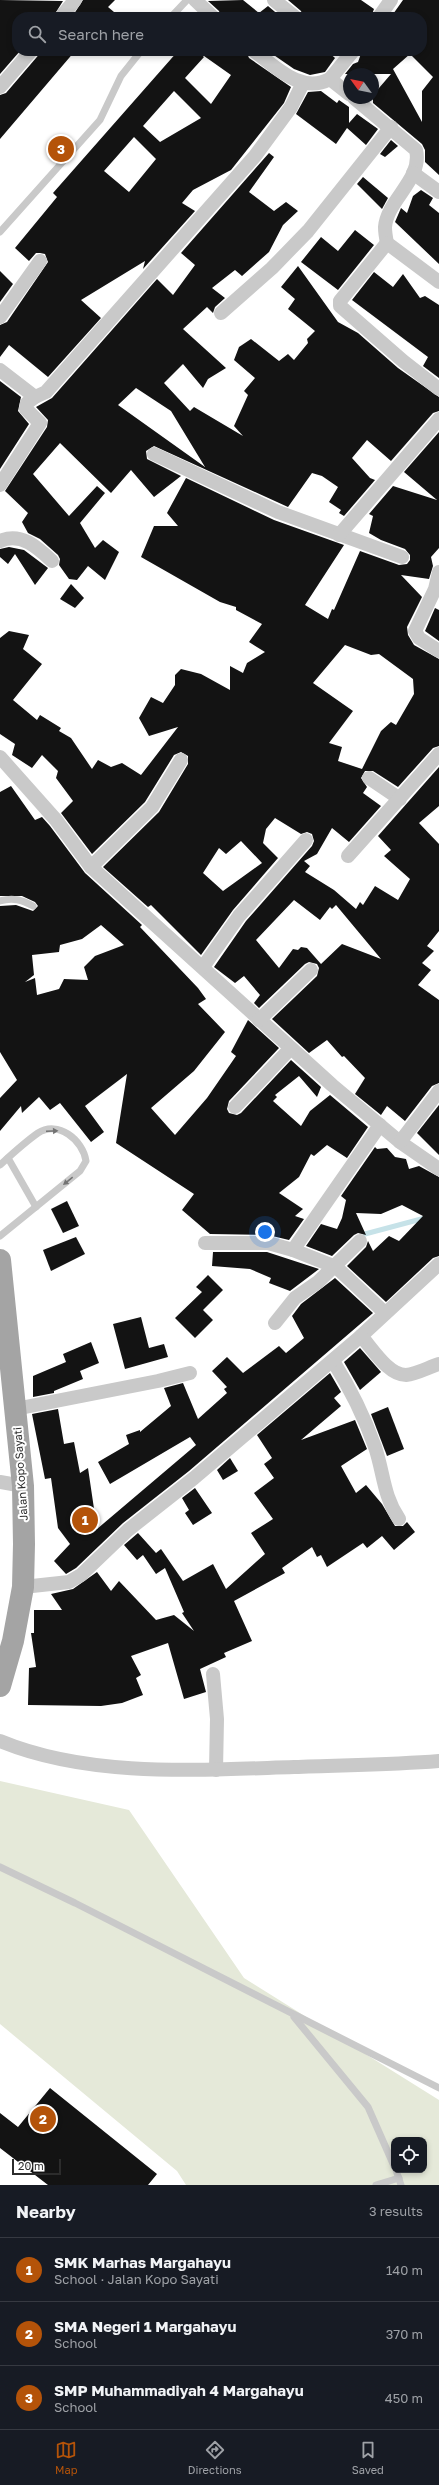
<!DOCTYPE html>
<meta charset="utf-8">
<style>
:root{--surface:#171b24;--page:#242831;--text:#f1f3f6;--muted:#9ea1a6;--line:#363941;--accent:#b45309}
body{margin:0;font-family:"Golos Text",sans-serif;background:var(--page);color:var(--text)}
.controls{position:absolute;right:12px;bottom:12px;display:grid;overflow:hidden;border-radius:8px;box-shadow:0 2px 6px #0003}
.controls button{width:36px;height:36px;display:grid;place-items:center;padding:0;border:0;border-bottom:1px solid var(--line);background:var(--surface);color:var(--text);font:20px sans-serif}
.compass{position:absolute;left:343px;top:68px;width:36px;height:36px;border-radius:50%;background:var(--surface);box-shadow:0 2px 6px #0003;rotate:303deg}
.scale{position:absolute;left:12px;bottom:10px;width:49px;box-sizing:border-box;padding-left:4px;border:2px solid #2c2c2c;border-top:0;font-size:11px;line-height:14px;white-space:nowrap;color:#2c2c2c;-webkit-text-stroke:3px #fff;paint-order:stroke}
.you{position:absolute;left:265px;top:1232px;width:14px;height:14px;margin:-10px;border:3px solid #fff;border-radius:50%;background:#1a73e8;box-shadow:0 0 0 6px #1a73e833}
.badge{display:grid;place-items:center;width:26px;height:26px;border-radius:50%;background:var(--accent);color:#fff;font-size:13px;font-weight:700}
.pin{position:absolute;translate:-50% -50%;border:2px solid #fff;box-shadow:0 1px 4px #0006}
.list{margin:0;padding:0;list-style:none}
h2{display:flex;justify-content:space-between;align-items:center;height:52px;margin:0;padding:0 16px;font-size:17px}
h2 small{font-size:13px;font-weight:400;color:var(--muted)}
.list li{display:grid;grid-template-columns:26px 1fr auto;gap:12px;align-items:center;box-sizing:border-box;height:64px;padding:0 16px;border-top:1px solid var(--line)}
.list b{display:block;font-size:15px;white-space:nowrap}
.list p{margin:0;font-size:13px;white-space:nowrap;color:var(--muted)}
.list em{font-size:13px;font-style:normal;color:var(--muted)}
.icon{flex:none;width:22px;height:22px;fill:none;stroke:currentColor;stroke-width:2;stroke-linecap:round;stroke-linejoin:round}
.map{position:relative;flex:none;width:439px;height:2185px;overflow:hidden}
.search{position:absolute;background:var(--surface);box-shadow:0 2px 6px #0003;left:12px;right:12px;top:12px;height:44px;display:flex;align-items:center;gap:10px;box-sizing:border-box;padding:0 14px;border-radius:16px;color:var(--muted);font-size:15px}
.sheet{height:244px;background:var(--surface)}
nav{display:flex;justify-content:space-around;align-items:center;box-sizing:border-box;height:56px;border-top:1px solid var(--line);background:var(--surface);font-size:11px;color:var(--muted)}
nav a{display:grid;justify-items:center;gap:2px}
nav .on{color:var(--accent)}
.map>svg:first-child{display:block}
.green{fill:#e5e9d9;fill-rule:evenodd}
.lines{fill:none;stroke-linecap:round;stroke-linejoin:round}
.stream{stroke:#c6e2e8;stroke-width:5}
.building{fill:#131313;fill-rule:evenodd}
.service{stroke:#c9c9c9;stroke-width:7}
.minor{stroke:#c9c9c9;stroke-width:14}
.primary{stroke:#a4a4a4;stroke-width:22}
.oneway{fill:#737373}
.labels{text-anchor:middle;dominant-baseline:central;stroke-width:4;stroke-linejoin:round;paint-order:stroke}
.street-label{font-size:11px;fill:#2c2c2c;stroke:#fff}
</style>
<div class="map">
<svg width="439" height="2185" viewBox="0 0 439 2185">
<rect width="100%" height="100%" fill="#fff"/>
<!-- green -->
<path class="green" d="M0,1781L129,1810L244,1978L439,2100V2185H186L177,2171L0,2024ZM394,2140H424V2170H394Z"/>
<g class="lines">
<!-- stream -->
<polyline class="stream" points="365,1234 425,1218"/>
</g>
<!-- building -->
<g class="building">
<polygon points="0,0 63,1 53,17 17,17 17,51 20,51 0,74"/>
<polygon points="83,0 115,0 108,7 120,17 72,17"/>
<polygon points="243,0 259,13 268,6 281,17 221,17 219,11 208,1"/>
<polygon points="288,0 361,0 374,9 371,17 303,17 301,11"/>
<path d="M403,0H439V175L425,162V150L422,144L373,103V95L391,74H345L353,64L358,62L362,51H422V17H391ZM410,54L433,77L422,91V122L393,69Z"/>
<polygon points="42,51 75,51 0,139 0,95 6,93"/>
<path d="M178,51H246L249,58L291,87L284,103L231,170L193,190L182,203L195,211L143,269L145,261L81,300L101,318L48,377L9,345L0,357V325L7,322L48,262L45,254L40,253H36L29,261L15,248L57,197L53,193ZM197,51L231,75L211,104L185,78L204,57ZM174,91L201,118L160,142L143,126ZM134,137L156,159L129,192L104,171Z"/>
<polygon points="268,51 327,51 335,58 325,72 310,75 294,69"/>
<polygon points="321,91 337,103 339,100 349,107 349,123 357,114 378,129 366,145 347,128 336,144 296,114 308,92"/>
<polygon points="391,140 398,146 385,157 380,154"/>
<path d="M269,153L274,157L249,192L274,211L286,202L298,211L283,225L269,252L242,276L235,270L212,288L225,298L215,307L213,313L207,307L183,329L226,368L208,379L203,388L183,364L164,383L190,411L194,407L243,436L234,426L248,395L244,391L255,378L234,360L239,347L251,339L279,361L288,354L294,360L308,343L307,339L315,331L288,309L295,299L281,287L298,266L338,322L358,333L398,368L439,397V411L433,413L391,461L367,440L352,458L370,478L375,480L344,516L339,513L341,510L329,502L338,487L322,476L312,473L288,507L154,446L146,451L147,459L181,476L154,497L131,470L111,493L60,443L33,474L69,516L97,486L105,493L80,523L95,548L103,540L119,552L105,580L88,566L77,580L69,579L59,565L60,559L58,555L40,539L28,533L22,522L28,513L5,491L47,427L48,420L36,407L52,398L157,279L173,295L195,265L181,253ZM136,388L171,411L205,467L118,405Z"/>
<polygon points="363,177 388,198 382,209 357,184"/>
<polygon points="421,190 433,198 429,205 439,213 439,264 395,222 401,208 407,213 413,196"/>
<polygon points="355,230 374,245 338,290 301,262 321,237 338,251"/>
<polygon points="0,271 13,284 0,302"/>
<polygon points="374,272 393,287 403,274 420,298 425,296 439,305 439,378 423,366 428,357 352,300"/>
<polygon points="0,381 21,397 18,411 29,424 0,469"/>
<path d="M439,432V548L431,557L433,566L429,579L401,575L422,597L407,627L408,635L414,645L439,659V746L433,748L398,787L373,771H365L361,778L367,787L363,793L381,806L349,842L332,828L317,854L304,861L310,866L305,872L334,890L356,909L360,902L363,905L375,886L398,900L410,879L384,856L391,850L378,836L439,767V806L419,823L439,844V931L427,946L434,951L422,963L431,970L418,985L439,1000V1083L432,1086L405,1121L387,1106L381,1115L355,1094L365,1078L344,1056L342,1057L327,1040L309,1053L272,1019L317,976L319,968L317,964L309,962L305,964L259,1008L254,1003L260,995L244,976L235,983L214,967L246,921L312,846L314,841L312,834L307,832L301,834L275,818L266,829L263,843L278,858L233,910L201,955L151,905L148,907L103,867L159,812L188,764V756L181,752L174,755L145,802L92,854L61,813L73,801L56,778L58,771L42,755L32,768L12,755L15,744L0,734V638L9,631L29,635L23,649L42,664L13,700L37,720L40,715L61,728L59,731L71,738L92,769L98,760L111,767L122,763L141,775L178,727L149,736L139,718L151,697L163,703L175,685V675L181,669L201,674L230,690V666L243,673L247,663L265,652L249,642L262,624L236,610V607L220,602L141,557L154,526H178L167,513L186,478L274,520L344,545L305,605L328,619L332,609L334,610L360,551L399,565L407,564L410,560V555L405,549L381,540L369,533L373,516L369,514L393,486L437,500L404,472ZM345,645L371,655L379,654L413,679L414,694L396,725L391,722L381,731L362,769L338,761L342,747L329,743L353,711L313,683ZM241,841L262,863L223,891L203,873L219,848L226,854ZM294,900L320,920L330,907L332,909L336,905L381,959L342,944L321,964L307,948L301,947L298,950L293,949L279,968L256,940Z"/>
<polygon points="9,547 24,550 48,568 35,585 15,554 8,564 0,557 0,549"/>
<polygon points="71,584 84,598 75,608 60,599"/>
<polygon points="435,608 439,610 439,641 425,631"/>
<path d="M11,786L35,820L42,817L50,826L85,873L142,925L140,927L198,988L206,999L198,1004L225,1032L194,1071L151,1108L175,1135L207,1098L236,1056L231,1052L248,1020L279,1048L229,1101L227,1109L229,1113L237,1115L241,1113L291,1060L321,1087L317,1097L299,1076L275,1095L277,1097L273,1101L301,1126L310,1111L330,1095L368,1127L347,1158L327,1145L314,1156L311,1154L299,1177L279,1193L303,1209L295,1216L304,1219L289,1240L268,1235L210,1234L182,1210L194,1194L116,1143L127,1074L85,1106L104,1132L91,1142L60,1103L50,1110L39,1097L22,1113L21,1106L0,1131V1098L17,1080L0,1052V906L16,905L33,911L38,906L35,902L22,896H0V792ZM101,925L124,945L95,956L84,967L88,980L64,979L59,989L37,995L35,978L25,982L34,975L32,955L59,952L60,945L82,939Z"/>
<polygon points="439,1105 439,1155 417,1133"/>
<polygon points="375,1147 377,1149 387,1148 395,1157 406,1159 409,1169 419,1166 439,1177 439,1256 433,1258 386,1302 347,1266 366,1247 368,1241 373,1251 389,1236 399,1241 423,1216 402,1205 381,1214 356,1213 366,1235 358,1233 354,1235 332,1256 306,1246 321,1224 337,1229 342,1218 346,1200 341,1196"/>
<polygon points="67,1201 79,1226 63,1233 51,1209"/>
<polygon points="76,1237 85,1254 51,1271 43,1250"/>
<polygon points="213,1252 267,1252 319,1269 290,1291 269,1283 271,1278 250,1269 212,1266"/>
<polygon points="208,1275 223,1290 203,1310 213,1320 195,1338 175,1318 202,1292 196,1287"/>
<polygon points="335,1278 373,1313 189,1471 123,1523 76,1568 66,1574 54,1561 70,1544 58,1528 51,1478 45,1479 32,1414 58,1409 64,1444 74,1442 80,1473 88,1468 97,1529 196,1445 190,1437 110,1484 98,1462 129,1444 126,1435 140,1430 140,1432 171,1406 164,1388 183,1383 198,1419 227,1393 224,1389 227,1387 212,1371 227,1357 243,1373 279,1346 286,1353 304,1338 292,1316 301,1304"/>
<polygon points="141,1317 149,1348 164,1344 168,1357 125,1369 113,1324"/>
<polygon points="91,1342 99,1363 80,1371 83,1379 54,1391 54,1393 33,1397 33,1376 66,1362 63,1354"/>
<polygon points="360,1348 381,1372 360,1390 344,1362"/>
<polygon points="330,1373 341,1392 334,1398 341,1406 301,1440 355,1420 367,1449 341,1466 356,1493 366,1485 382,1504 395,1526 403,1526 407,1522 415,1532 394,1550 382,1536 367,1548 363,1543 327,1567 321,1555 317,1557 312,1547 282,1568 285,1573 234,1601 252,1641 224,1653 226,1657 200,1669 206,1692 184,1699 168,1643 131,1656 141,1675 136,1678 143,1695 122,1703 101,1706 28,1705 29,1668 36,1667 31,1633 34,1633 34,1610 62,1610 51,1594 73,1589 97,1572 111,1591 119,1581 156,1620 174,1615 194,1631 182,1613 184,1612 165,1568 156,1574 143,1555 137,1560 124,1545 138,1533 156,1553 161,1549 183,1581 213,1564 226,1589 265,1554 251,1533 273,1519 254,1493 274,1478 264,1464 272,1458 257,1435"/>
<polygon points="388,1407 404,1449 387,1456 371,1414"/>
<polygon points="230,1458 238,1471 223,1480 217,1470"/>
<polygon points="195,1488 212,1513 193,1525 185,1513 189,1510 182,1498"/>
<polygon points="50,2088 157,2174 148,2185 48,2185 0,2148 0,2113 18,2127"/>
</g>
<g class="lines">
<!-- service -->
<g class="service">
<polyline points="171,17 187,0"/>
<polyline points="0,232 100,120 121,76 141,51"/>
<path d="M0,901C13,897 22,900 33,906"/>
<polyline points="8,1158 36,1207"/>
<path d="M0,1165C12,1154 25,1142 38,1133C58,1120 83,1140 86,1161L80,1171L0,1236"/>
<polyline points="0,1867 75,1903 439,2088"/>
<polyline points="294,2017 368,2107 394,2166"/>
<polyline points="396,2170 401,2185"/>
<polyline points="376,2185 399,2178"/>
</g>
<!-- minor -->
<g class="minor">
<polyline points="195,0 213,17"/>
<polyline points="274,0 295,17"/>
<polyline points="61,17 75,0"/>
<polyline points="379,17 391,0"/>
<path d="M254,51C277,68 301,94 330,79"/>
<polyline points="0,87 31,51"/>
<polyline points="349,94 330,79 353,51"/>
<path d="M354,98L416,150C423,179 387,200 385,227C385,232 386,238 387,243L439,282"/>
<polyline points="413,173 439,192"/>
<polyline points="387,243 340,301 340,306 403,361 439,389"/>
<polyline points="221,313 272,268 308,231 391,127"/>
<polyline points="0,317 40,261"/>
<polyline points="0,370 35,397 27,403 26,409 40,423 0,485"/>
<polyline points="35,397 46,392 255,156 291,107 303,83"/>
<polyline points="154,454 278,512 402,557"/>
<polyline points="339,535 439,419"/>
<path d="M0,541C21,532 37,547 52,561"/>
<polyline points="439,572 435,589 415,631 419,638 439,651"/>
<polyline points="0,757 56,820 91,867 332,1085 400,1142 439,1169"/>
<polyline points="369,778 400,799"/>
<polyline points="348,856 439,754"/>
<polyline points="91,867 152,807 181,760"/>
<polyline points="203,967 239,916 306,840"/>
<polyline points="259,1020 311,970"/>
<polyline points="235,1107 290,1049"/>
<polyline points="400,1142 439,1091"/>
<polyline points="205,1243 268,1243 293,1250 336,1267 385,1313"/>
<polyline points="293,1250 380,1125"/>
<path d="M439,1264L361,1336C372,1348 388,1375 406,1375C417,1374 429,1367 439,1364"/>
<polyline points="275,1323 295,1298 318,1282 360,1241"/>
<path d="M333,1361C350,1388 364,1416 375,1447C384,1474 383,1495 399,1519"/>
<polyline points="15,1409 158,1381 190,1373"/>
<polyline points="0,1482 23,1486"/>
<polyline points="23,1587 69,1582 81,1575 128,1530 194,1478 361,1336"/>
<polyline points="213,1674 217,1719 216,1770"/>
<path d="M0,1741C89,1778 199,1770 294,1767C342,1765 391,1765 439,1761"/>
</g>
<!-- primary -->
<polyline class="primary" points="0,1260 23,1486 24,1544 23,1587 13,1641 0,1686"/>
</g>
<!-- one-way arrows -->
<defs><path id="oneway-solid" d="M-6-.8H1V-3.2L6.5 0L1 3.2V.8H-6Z"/></defs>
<g class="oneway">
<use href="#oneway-solid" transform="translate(52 1131) rotate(-3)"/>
<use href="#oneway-solid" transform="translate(68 1181) rotate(141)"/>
</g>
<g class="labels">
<!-- street labels -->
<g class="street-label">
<text transform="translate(20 1474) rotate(-94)">Jalan Kopo Sayati</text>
</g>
</g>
</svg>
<div class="controls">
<button><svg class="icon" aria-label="locate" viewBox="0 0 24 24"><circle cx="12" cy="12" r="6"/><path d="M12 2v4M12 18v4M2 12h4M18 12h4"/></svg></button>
</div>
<svg class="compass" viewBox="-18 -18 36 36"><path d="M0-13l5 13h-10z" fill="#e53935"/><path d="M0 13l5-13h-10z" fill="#9ea1a6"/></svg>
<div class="scale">20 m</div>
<div class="you"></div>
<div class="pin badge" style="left:85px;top:1520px">1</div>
<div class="pin badge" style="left:43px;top:2119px">2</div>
<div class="pin badge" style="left:61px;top:149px">3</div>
<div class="search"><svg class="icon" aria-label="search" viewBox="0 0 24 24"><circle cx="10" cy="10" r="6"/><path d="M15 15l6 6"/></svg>Search here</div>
</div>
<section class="sheet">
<h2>Nearby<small>3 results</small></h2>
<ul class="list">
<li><span class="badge">1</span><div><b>SMK Marhas Margahayu</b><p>School · Jalan Kopo Sayati</p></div><em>140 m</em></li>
<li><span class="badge">2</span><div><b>SMA Negeri 1 Margahayu</b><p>School</p></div><em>370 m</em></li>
<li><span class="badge">3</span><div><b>SMP Muhammadiyah 4 Margahayu</b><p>School</p></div><em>450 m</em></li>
</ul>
</section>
<nav>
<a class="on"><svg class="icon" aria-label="map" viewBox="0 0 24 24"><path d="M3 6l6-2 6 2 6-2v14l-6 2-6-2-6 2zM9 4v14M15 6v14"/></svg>Map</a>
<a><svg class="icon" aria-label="directions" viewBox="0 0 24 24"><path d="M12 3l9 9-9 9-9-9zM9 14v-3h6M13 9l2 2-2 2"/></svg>Directions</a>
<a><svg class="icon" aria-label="saved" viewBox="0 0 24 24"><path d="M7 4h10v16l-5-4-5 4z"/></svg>Saved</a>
</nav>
